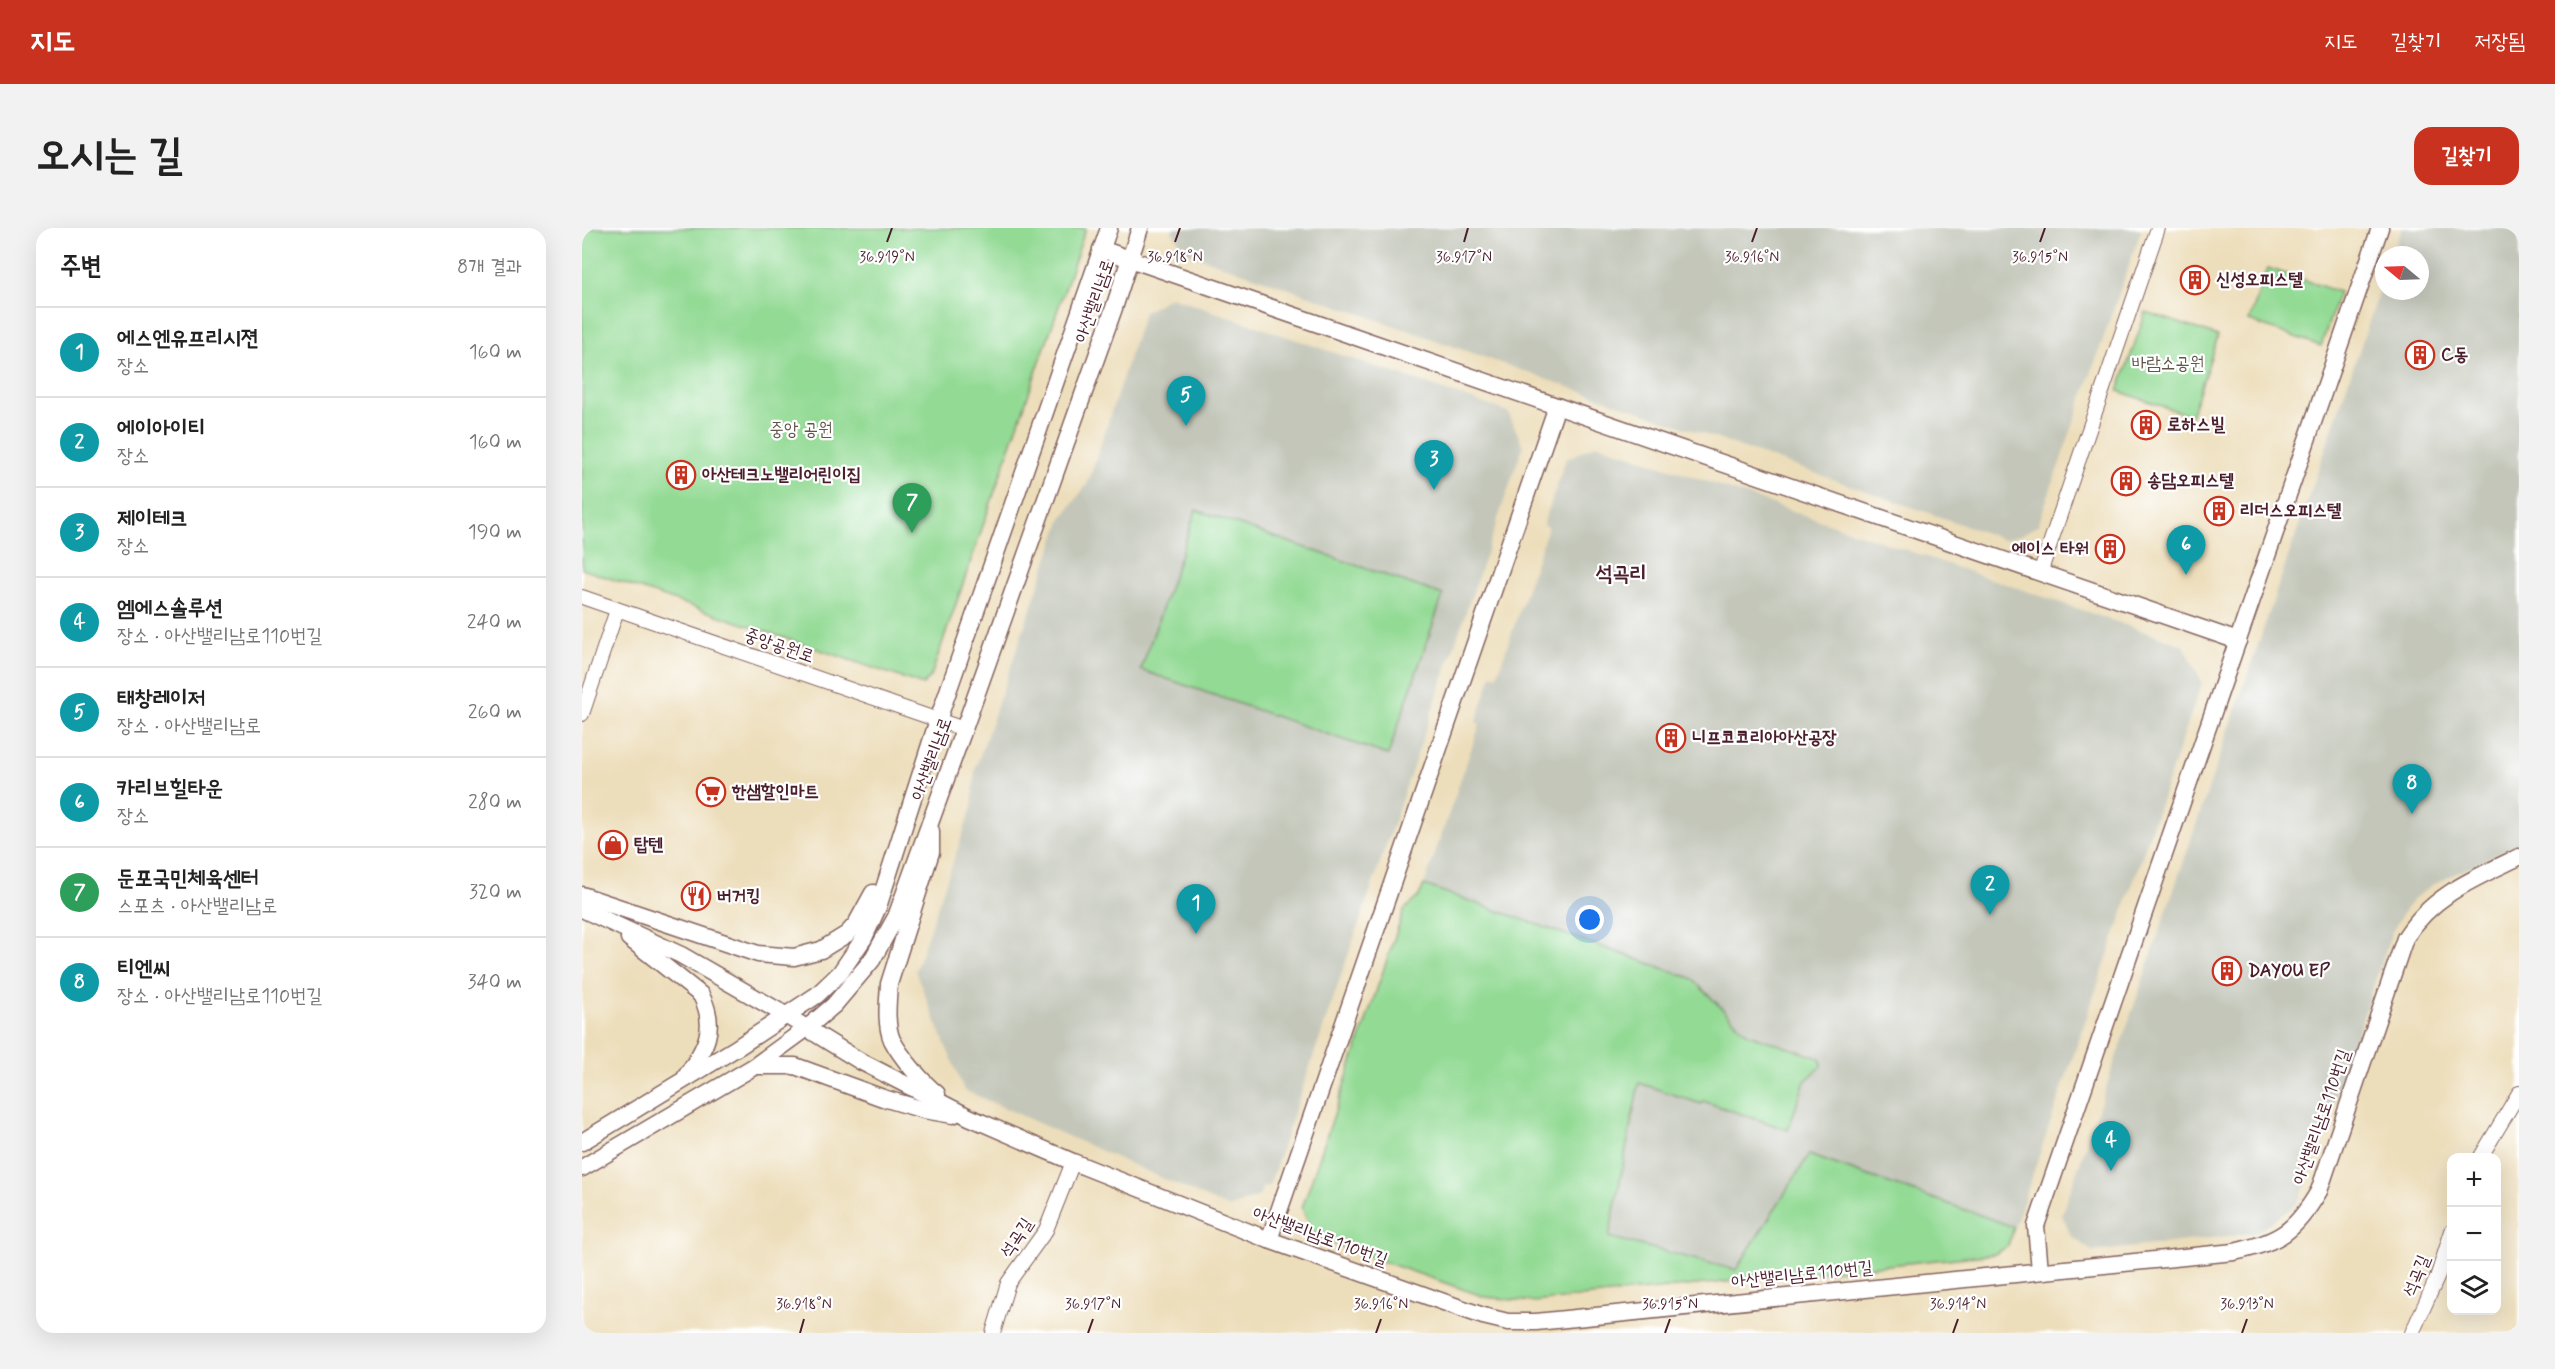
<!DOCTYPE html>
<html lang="ko">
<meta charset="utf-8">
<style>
:root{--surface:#fff;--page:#f2f2f2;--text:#222;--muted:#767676;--line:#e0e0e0;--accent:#c8321e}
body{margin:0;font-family:Mynerve,"Poor Story",sans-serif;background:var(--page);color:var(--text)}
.controls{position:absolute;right:18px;bottom:18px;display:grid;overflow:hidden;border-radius:12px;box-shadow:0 6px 24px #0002}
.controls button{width:54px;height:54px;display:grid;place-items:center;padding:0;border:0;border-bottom:2px solid var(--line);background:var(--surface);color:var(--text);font:30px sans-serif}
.compass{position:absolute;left:1793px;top:18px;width:54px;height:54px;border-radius:50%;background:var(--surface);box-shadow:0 6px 24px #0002;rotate:289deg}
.you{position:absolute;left:1008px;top:692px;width:21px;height:21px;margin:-15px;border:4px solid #fff;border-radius:50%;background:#1a73e8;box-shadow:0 0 0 9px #1a73e833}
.badge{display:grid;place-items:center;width:39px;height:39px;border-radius:50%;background:var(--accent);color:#fff;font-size:20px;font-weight:700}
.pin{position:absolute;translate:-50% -50px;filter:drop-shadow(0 2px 3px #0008)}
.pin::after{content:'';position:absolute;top:32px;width:21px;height:18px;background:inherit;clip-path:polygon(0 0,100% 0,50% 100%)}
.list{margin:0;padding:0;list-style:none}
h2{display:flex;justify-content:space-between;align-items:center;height:78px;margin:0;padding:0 24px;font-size:26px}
h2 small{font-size:20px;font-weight:400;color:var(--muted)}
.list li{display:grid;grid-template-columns:39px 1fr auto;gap:18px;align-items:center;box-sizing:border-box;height:90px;padding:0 24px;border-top:2px solid var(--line)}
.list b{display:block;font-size:22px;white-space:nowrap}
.list p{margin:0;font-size:20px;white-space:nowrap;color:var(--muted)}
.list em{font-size:20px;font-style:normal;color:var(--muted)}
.icon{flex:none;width:33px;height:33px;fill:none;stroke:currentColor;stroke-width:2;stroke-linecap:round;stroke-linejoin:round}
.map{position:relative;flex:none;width:1937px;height:1105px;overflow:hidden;border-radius:18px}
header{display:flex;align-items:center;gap:36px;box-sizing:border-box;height:84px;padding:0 30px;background:var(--accent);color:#fff}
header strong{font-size:28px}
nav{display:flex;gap:33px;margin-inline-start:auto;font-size:21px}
.intro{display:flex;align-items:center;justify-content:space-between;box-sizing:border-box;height:144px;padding:0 36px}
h1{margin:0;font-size:42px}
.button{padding:15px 27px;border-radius:18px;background:var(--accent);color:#fff;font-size:21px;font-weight:700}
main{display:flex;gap:36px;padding:0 36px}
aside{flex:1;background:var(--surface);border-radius:18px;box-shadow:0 6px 24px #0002}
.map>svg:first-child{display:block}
.industrial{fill:#c3c6b9}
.green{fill:#93da94;stroke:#6e7c60;stroke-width:1.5}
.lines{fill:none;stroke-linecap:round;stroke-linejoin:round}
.minor-casing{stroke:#83625d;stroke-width:16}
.tertiary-casing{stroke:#83625d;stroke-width:19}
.minor{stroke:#fff;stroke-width:14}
.tertiary{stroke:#fff;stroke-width:16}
.ticks{fill:none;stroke:#4a1f2b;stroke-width:2}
.labels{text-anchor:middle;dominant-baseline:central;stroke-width:4.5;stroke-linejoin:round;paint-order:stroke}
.poi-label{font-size:18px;font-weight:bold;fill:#4a1f2b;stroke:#fff;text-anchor:start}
.street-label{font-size:18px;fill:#4a1f2b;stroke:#fff}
.park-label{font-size:18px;fill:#60574a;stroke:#fff}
.quarter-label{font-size:21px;font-weight:bold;fill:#4a1f2b;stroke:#fff}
.ticks-label{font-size:15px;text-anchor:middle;fill:#4a1f2b;stroke:#fff;stroke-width:4.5;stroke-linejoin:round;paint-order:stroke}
</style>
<header>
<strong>지도</strong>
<nav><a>지도</a><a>길찾기</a><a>저장됨</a></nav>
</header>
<div class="intro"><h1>오시는 길</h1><a class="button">길찾기</a></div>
<main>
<aside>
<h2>주변<small>8개 결과</small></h2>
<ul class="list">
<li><span class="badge" style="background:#0f9aa8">1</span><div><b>에스엔유프리시젼</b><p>장소</p></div><em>160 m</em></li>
<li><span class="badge" style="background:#0f9aa8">2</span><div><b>에이아이티</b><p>장소</p></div><em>160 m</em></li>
<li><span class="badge" style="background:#0f9aa8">3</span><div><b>제이테크</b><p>장소</p></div><em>190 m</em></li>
<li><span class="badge" style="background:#0f9aa8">4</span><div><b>엠에스솔루션</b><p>장소 · 아산밸리남로110번길</p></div><em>240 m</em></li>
<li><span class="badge" style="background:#0f9aa8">5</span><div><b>태창레이저</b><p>장소 · 아산밸리남로</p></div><em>260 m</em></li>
<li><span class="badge" style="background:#0f9aa8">6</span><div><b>카리브힐타운</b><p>장소</p></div><em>280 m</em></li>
<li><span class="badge" style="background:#2e9e5b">7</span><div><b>둔포국민체육센터</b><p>스포츠 · 아산밸리남로</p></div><em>320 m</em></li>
<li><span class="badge" style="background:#0f9aa8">8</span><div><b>티엔씨</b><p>장소 · 아산밸리남로110번길</p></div><em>340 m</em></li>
</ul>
</aside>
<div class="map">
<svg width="1937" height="1105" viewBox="0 0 1937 1105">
<rect width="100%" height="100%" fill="#fff"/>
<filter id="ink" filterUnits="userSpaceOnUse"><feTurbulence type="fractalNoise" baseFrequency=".0167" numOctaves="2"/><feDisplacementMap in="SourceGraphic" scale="12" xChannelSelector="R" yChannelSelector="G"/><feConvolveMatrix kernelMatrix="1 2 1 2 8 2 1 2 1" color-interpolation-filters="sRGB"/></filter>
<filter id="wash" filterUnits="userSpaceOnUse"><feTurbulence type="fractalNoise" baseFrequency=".008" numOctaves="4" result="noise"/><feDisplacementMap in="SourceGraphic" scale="24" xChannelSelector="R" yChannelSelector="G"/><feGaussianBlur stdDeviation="1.35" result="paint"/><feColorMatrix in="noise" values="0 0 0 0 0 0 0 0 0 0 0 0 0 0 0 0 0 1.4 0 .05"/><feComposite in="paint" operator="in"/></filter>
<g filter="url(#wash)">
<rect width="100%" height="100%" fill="#eddebb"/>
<!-- industrial -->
<g class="industrial">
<polygon points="591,0 1560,0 1456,297 1439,307 1421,311 605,25 590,3"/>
<polygon points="1820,0 1937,0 1937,615 1850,657 1831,672 1821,684 1810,704 1724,957 1715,976 1673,1005 1511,1024 1489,1008 1480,987 1802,50 1802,63 1838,63 1838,27 1810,27"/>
<polygon points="589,69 926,184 941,218 687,958 680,960 677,968 647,980 382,862 333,743 390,579 393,542 480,290 506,255 562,84"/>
<polygon points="1015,216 1602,417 1620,454 1426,1018 1413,1026 951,1074 903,1069 734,1010 720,980 822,682 837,668 842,657 898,496 894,494 910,446 915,448 966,299 961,297 984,231"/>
</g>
<!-- green -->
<g class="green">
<polygon points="0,0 504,0 349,448 341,457 0,341"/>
<polygon points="1686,40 1757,64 1739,118 1667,93"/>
<polygon points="1564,84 1636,108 1609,188 1536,163"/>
<polygon points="614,282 861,367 806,527 559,442"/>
<polygon points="842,657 1109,750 1166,806 1237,830 1240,835 1239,839 1223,853 1206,902 1121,873 1119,876 1057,855 1027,1009 1154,1042 1227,927 1432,999 1426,1018 1413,1026 951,1074 903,1069 734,1010 720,980 822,682 837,668"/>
</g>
</g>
<g filter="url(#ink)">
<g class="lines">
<!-- minor casing -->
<g class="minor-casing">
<g id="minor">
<polyline points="1458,345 1576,0"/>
<polyline points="0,369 382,501"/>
<polyline points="0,486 35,382"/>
<polyline points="1898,930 1937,865"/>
<polyline points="411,1105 426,1055 464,1002 491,934"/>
<polyline points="1830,1105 1855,1050 1870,1003"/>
</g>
</g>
<!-- tertiary casing -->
<g class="tertiary-casing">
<g id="tertiary">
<polyline points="519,21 1656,413"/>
<path d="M349,603V624L307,756C306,773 303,796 310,812C319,829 340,854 355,866"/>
<polyline points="0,667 176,726 212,729 239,722 265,706 274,696 291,665"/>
<path d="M0,681L99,727L205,788L278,833L387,889L491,934L687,1012L901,1088L926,1094H954L1652,1024C1697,1014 1713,1004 1737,963L1823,710C1850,667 1893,650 1937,629"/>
<path d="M47,710L119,767C136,800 123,821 104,848"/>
<polyline points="173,838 213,838 301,870 342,882 371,887"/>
<polyline points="0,914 156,819 235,767 258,745 282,710 296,679 356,492 527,0"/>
<polyline points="0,940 173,838 225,800 252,777 290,732 314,689 382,501 532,80 558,0"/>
<polyline points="687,1012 975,178"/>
<polyline points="1458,1042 1454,998 1798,0"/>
</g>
</g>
<!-- minor -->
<use href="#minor" class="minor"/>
<!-- tertiary -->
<use href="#tertiary" class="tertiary"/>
</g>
</g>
<!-- ticks -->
<path class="ticks" d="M305,14L310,0M593,14L598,0M882,14L886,0M1170,14L1175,0M1458,14L1463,0M218,1105L222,1091M506,1105L511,1091M794,1105L799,1091M1083,1105L1088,1091M1371,1105L1376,1091M1660,1105L1665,1091"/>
<!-- icons -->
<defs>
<g id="building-ring" transform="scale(1.5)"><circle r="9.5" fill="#fff" stroke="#c8321e" stroke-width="1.5"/><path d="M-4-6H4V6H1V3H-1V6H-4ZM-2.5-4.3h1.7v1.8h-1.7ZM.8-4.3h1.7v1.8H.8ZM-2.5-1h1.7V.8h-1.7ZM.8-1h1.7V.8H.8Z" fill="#c8321e"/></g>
<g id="supermarket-ring" transform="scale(1.5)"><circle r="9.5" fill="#fff" stroke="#c8321e" stroke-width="1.5"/><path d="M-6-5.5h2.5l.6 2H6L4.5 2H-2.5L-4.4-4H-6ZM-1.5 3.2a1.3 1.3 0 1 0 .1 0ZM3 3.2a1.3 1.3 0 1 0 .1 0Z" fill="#c8321e"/></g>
<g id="shop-ring" transform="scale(1.5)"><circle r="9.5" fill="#fff" stroke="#c8321e" stroke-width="1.5"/><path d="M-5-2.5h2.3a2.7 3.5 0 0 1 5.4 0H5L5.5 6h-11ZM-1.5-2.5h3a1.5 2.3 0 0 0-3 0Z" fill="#c8321e"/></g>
<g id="restaurant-ring" transform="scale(1.5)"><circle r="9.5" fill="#fff" stroke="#c8321e" stroke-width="1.5"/><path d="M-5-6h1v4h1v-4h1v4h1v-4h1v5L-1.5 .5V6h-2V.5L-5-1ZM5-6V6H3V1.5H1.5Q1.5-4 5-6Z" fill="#c8321e"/></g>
</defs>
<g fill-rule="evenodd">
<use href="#building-ring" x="1613" y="52"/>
<use href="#building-ring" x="1838" y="127"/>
<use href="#building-ring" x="1564" y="197"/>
<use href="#building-ring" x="99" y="247"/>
<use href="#building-ring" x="1544" y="253"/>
<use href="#building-ring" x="1637" y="283"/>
<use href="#building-ring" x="1528" y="321"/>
<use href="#building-ring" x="1089" y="510"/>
<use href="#supermarket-ring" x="129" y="564"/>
<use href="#shop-ring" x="31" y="617"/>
<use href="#restaurant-ring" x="114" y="668"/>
<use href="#building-ring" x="1645" y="743"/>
</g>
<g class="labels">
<!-- poi labels -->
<g class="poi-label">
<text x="1634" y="52">신성오피스텔</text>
<text x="1859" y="127">C동</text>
<text x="1585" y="197">로하스빌</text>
<text x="120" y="247">아산테크노밸리어린이집</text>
<text x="1565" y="253">송담오피스텔</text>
<text x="1658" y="283">리더스오피스텔</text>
<text x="1507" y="321" text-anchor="end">에이스 타워</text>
<text x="1110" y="510">니프코코리아아산공장</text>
<text x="150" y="564">한샘할인마트</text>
<text x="52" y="617">탑텐</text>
<text x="135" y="668">버거킹</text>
<text x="1666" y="743">DAYOU EP</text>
</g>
<!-- street labels -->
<g class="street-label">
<text transform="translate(513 73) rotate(-71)">아산밸리남로</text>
<text transform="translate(197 418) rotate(19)">중앙공원로</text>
<text transform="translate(350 531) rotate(-70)">아산밸리남로</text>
<text transform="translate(1740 889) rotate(-71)">아산밸리남로110번길</text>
<text transform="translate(738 1009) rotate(20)">아산밸리남로110번길</text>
<text transform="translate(435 1010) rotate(-57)">석곡길</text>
<text transform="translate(1220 1047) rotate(-6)">아산밸리남로110번길</text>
<text transform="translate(1835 1048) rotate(-68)">석곡길</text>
</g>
<!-- park labels -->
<g class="park-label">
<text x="1586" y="136">바람소공원</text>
<text x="219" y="202">중앙 공원</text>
</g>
<!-- quarter labels -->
<g class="quarter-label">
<text x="1039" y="346">석곡리</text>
</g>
</g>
<g class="ticks-label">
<text x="305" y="34">36.919°N</text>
<text x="593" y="34">36.918°N</text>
<text x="882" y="34">36.917°N</text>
<text x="1170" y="34">36.916°N</text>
<text x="1458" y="34">36.915°N</text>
<text x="222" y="1081">36.918°N</text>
<text x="511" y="1081">36.917°N</text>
<text x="799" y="1081">36.916°N</text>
<text x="1088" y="1081">36.915°N</text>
<text x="1376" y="1081">36.914°N</text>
<text x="1665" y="1081">36.913°N</text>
</g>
</svg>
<div class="controls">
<button>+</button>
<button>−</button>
<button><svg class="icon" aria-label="layers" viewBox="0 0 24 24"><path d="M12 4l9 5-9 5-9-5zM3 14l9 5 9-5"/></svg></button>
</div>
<svg class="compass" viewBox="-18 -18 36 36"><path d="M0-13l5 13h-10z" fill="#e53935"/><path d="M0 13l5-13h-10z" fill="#767676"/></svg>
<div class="you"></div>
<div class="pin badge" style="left:614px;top:706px;background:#0f9aa8">1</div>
<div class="pin badge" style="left:1408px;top:687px;background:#0f9aa8">2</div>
<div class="pin badge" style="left:852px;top:262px;background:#0f9aa8">3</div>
<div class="pin badge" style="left:1529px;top:943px;background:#0f9aa8">4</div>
<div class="pin badge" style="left:604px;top:198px;background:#0f9aa8">5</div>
<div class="pin badge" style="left:1604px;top:347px;background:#0f9aa8">6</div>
<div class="pin badge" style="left:330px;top:305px;background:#2e9e5b">7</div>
<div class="pin badge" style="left:1830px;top:586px;background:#0f9aa8">8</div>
</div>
</main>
